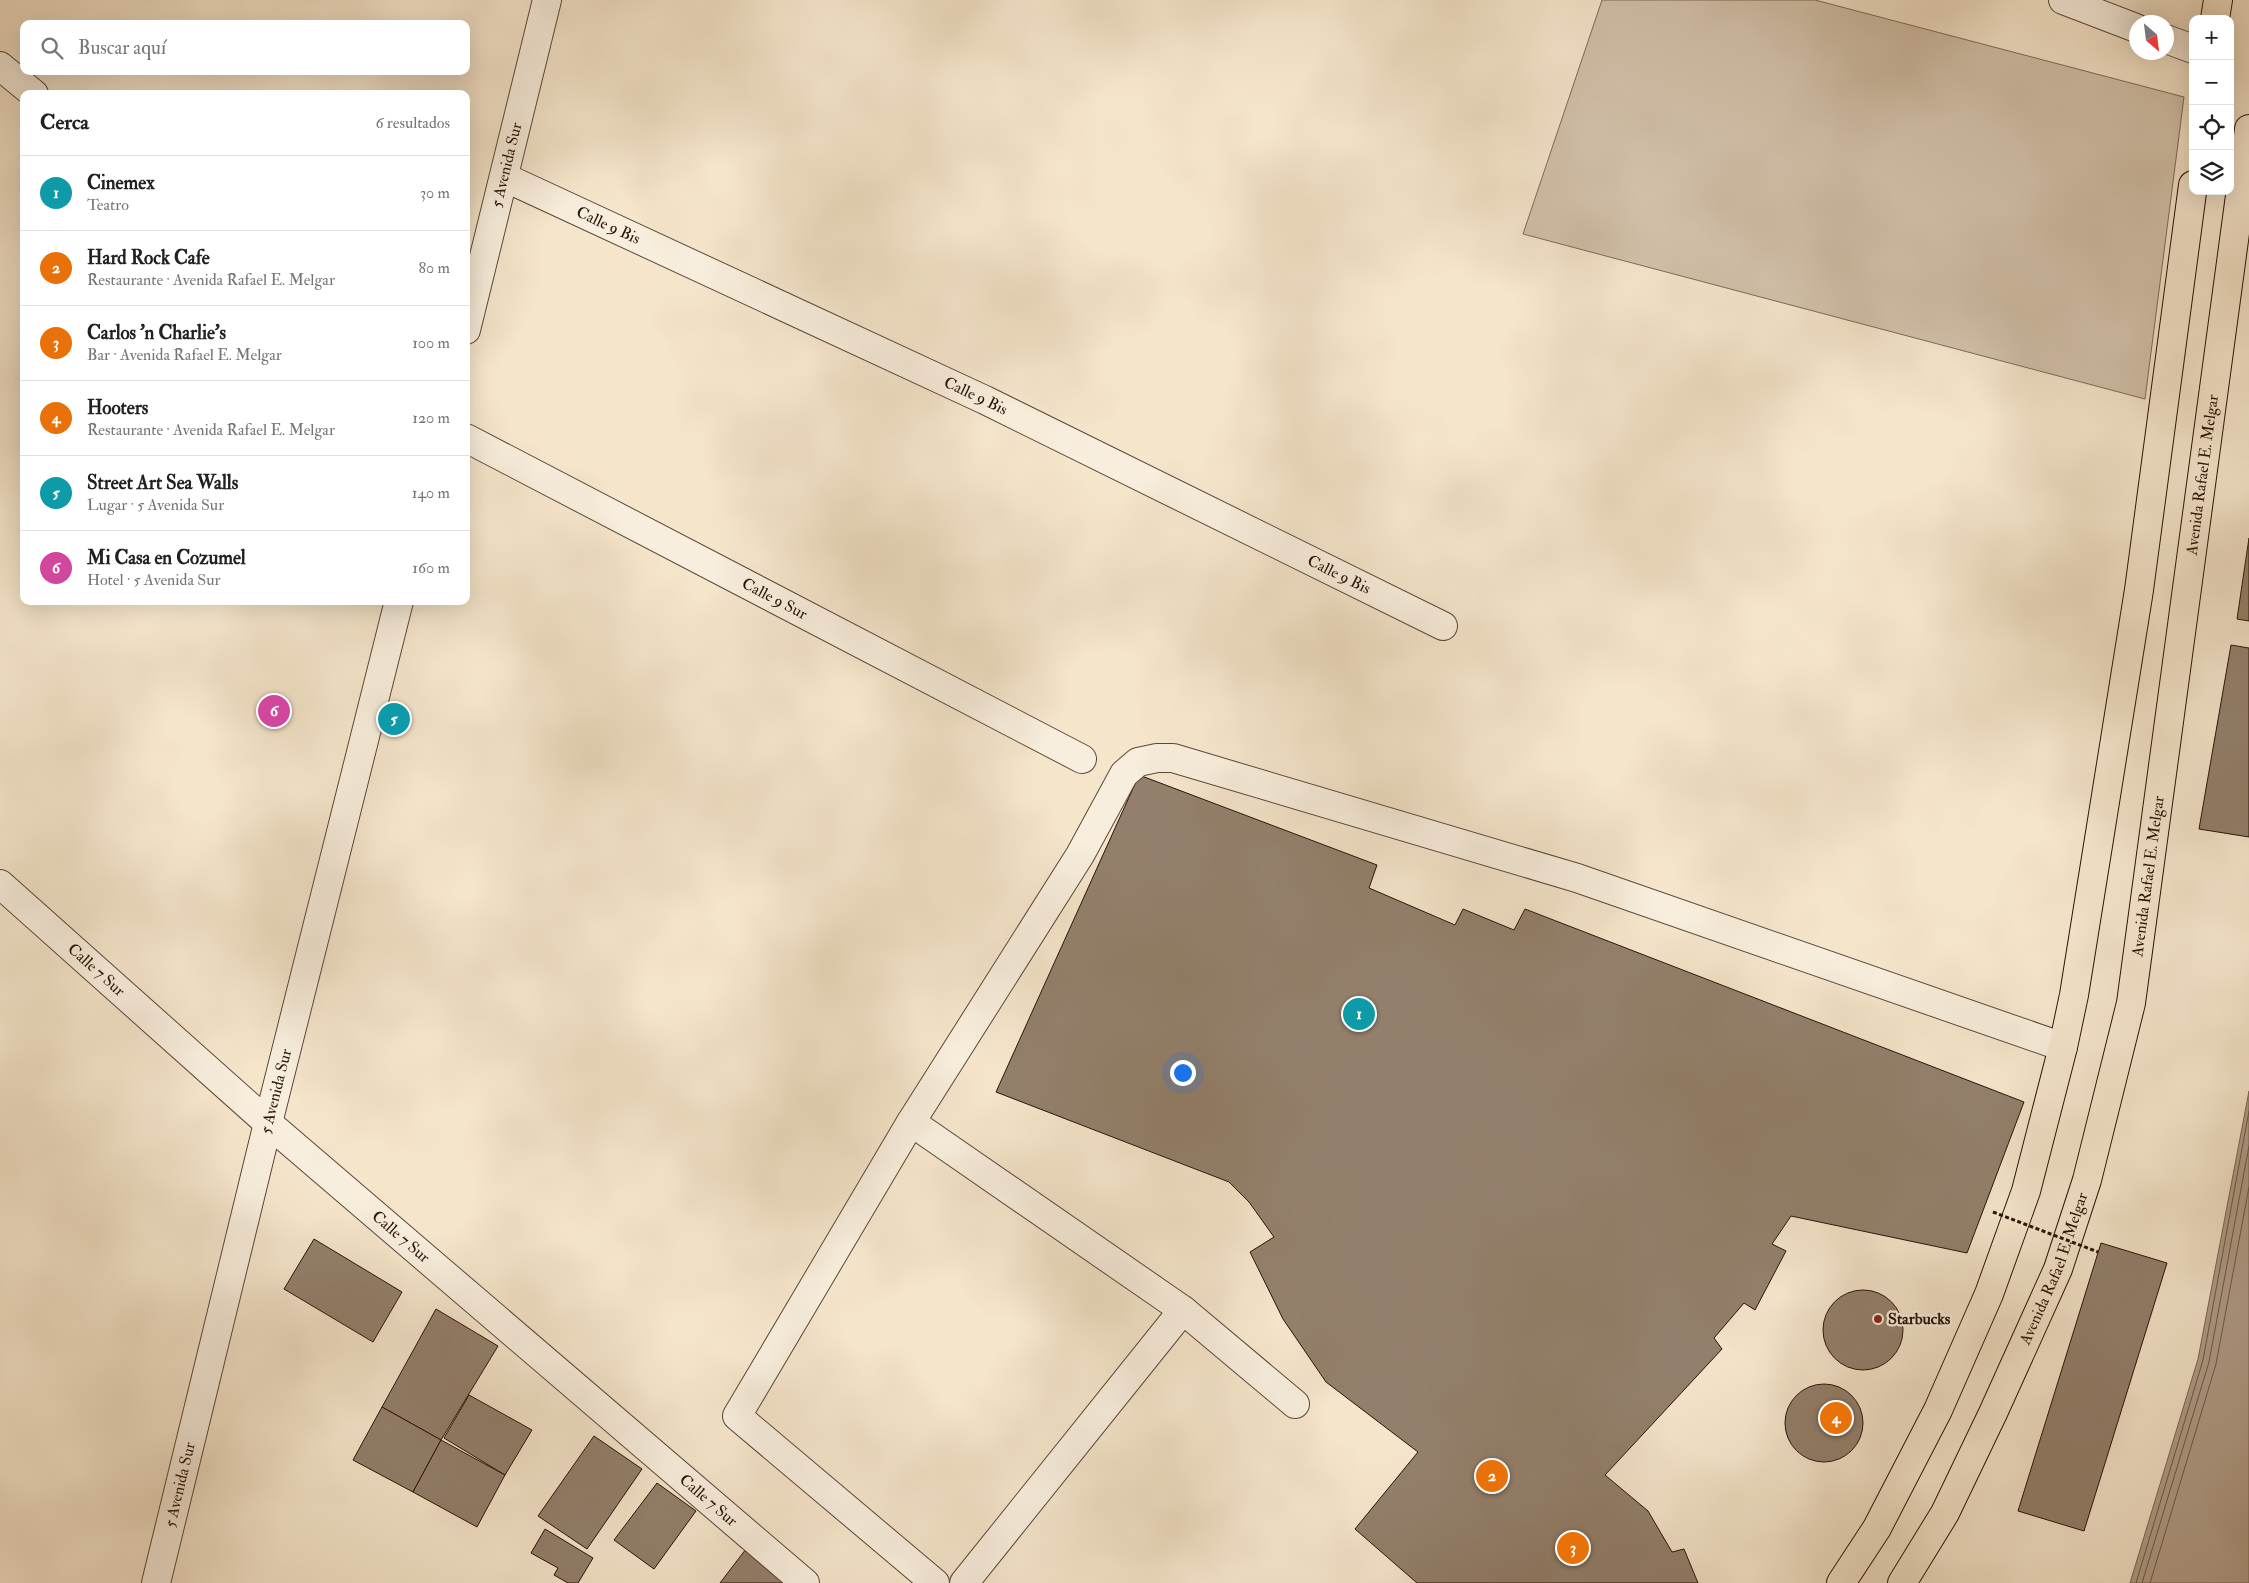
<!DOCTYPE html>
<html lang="es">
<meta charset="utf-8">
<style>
:root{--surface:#fff;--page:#f6f6f6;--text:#202124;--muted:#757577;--line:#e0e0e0;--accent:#db2777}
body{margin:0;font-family:"IM FELL Double Pica",serif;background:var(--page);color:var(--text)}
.controls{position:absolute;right:15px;top:15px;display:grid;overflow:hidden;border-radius:10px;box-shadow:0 5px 20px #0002}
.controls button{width:45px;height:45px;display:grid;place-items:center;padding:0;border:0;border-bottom:1px solid var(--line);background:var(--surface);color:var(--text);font:25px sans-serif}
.compass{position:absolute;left:2129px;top:15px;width:45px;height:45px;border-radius:50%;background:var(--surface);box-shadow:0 5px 20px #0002;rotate:152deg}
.you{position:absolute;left:1182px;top:1072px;width:18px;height:18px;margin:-12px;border:4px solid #fff;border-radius:50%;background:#1a73e8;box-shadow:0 0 0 8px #1a73e833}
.badge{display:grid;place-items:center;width:32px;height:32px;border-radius:50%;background:var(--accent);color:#fff;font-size:16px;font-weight:700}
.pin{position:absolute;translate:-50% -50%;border:2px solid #fff;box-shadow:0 1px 5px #0006}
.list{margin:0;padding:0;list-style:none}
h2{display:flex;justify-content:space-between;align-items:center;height:65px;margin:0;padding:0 20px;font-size:21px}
h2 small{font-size:16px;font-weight:400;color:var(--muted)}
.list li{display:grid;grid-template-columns:32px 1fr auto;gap:15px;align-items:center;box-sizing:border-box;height:75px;padding:0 20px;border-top:1px solid var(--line)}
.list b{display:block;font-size:19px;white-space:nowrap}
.list p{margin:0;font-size:16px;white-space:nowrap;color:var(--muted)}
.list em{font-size:16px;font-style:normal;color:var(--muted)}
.icon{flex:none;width:28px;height:28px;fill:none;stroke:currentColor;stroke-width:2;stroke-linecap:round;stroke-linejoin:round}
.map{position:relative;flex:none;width:2249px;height:1583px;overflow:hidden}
.search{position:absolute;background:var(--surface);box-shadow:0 5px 20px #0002;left:20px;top:20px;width:450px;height:55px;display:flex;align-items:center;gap:12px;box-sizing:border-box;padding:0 18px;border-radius:10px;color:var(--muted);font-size:19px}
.panel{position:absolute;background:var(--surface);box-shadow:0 5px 20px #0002;left:20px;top:90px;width:450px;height:515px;border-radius:10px}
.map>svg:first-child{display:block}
.green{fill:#d2c1aa;stroke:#7e6a58}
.water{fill:#b09d88;stroke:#7a6554}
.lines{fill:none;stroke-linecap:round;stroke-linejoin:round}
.shore{stroke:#6c5847;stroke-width:1}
.building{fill:#93806c;stroke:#291206}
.minor-casing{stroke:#5c4737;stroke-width:30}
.major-casing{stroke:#291206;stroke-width:30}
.minor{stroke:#f8eedd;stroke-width:28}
.major{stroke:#f5e5cb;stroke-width:28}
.path-bridge{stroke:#291206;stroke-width:3;stroke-dasharray:4 2.5;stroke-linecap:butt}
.poi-dot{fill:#8f2418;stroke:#f8eedd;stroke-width:2}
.labels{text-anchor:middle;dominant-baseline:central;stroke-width:4.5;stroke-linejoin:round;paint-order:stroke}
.street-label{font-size:16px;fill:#291206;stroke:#f8eedd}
.poi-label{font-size:16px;font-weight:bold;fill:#291206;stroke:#f8eedd;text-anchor:start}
</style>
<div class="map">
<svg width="2249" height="1583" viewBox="0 0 2249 1583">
<rect width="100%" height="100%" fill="#f5e5cb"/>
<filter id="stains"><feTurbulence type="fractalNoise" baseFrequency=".004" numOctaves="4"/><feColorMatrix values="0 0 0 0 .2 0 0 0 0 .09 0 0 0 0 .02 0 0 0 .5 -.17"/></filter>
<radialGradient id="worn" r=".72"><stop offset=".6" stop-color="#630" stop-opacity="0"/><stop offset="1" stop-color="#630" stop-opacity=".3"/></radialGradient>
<!-- green -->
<polygon class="green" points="1602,0 1815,0 2184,97 2145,399 1523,234"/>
<!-- water -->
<polygon class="water" points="2249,1091 2249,1583 2130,1583 2198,1359"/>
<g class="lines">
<!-- shore -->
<g class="shore">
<polyline points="2136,1583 2203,1360 2249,1111"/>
<polyline points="2142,1583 2209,1362 2249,1146"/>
<polyline points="2150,1583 2216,1364 2249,1187"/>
</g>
</g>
<!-- building -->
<g class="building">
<polygon points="2249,538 2249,621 2237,619"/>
<polygon points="2231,645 2249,648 2249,837 2199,829"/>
<polygon points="1139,775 1377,865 1369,888 1455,925 1463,909 1514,930 1525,909 2024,1102 1967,1253 1791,1216 1772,1244 1786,1251 1755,1310 1744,1303 1714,1338 1722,1349 1605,1475 1648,1511 1672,1552 1684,1549 1698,1583 1417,1583 1355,1529 1418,1452 1326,1382 1283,1319 1250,1252 1274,1237 1249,1202 1229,1182 996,1092"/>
<polygon points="314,1239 402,1292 373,1342 284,1289"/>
<polygon points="2101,1243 2167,1263 2084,1531 2018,1511"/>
<circle cx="1863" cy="1330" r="40"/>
<polygon points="436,1309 498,1346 441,1440 382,1407"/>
<circle cx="1824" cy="1423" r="39"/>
<polygon points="469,1395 532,1430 505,1475 444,1438"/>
<polygon points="382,1407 441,1440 413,1492 353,1460"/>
<polygon points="594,1436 642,1469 587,1549 538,1516"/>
<polygon points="441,1440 505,1475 477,1527 413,1492"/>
<polygon points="657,1483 696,1511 654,1569 614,1540"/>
<polygon points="545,1529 593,1558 578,1583 568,1583 554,1575 558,1568 531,1553"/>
<polygon points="746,1549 792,1583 720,1583"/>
</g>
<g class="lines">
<!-- minor casing -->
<g class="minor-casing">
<g id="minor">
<polyline points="2063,0 2136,28"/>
<polyline points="2166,39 2193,49"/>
<polyline points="0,66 34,94"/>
<path id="s1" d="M504,177L985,400L1443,626"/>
<path id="s2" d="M466,330L547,0"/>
<path id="s3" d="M466,438L1082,759"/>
<path id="s4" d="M0,884L268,1123L805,1583"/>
<polyline points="911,1122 1183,1310 1295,1404"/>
<path id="s5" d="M156,1583L268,1123L399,601"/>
<polyline points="935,1583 737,1416 911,1122 1080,855 1124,774 1138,762 1157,758 1173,758 1577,878 2063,1047"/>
<polyline points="964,1583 1183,1310"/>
</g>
</g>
<!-- major casing -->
<g class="major-casing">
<g id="major">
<polyline points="2215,19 2218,0"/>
<polyline points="1841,1583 1877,1528 1938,1410 1989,1294 2026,1191 2063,1047 2074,995 2139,590 2193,185"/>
<path id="s6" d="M1902,1583L1945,1513L1993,1413L2058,1269L2087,1180L2131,1003L2249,129"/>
</g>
</g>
<!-- minor -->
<use href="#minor" class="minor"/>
<!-- major -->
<use href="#major" class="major"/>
<!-- path-bridge -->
<polyline class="path-bridge" points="1993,1212 2098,1252"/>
</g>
<!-- markers -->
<circle class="poi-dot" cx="1878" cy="1319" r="5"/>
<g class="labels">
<!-- street labels -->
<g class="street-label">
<text stroke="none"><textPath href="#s2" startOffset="170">5 Avenida Sur</textPath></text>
<text stroke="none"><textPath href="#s1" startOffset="115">Calle 9 Bis</textPath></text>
<text stroke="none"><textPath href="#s1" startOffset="520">Calle 9 Bis</textPath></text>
<text stroke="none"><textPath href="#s6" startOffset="1160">Avenida Rafael E. Melgar</textPath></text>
<text stroke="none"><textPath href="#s1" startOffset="925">Calle 9 Bis</textPath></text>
<text stroke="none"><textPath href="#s3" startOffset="348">Calle 9 Sur</textPath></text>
<text stroke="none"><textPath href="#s6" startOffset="755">Avenida Rafael E. Melgar</textPath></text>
<text stroke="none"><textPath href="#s4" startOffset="129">Calle 7 Sur</textPath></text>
<text stroke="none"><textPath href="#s5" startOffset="506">5 Avenida Sur</textPath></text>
<text stroke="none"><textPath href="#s4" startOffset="534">Calle 7 Sur</textPath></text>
<text stroke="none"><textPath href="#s6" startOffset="350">Avenida Rafael E. Melgar</textPath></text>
<text stroke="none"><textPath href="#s5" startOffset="101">5 Avenida Sur</textPath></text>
<text stroke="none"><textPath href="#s4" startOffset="939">Calle 7 Sur</textPath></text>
</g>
<!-- poi labels -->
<g class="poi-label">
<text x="1888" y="1319">Starbucks</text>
</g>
</g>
<rect width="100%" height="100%" filter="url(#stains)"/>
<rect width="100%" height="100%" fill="url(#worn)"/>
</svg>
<div class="controls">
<button>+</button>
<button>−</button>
<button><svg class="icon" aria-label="locate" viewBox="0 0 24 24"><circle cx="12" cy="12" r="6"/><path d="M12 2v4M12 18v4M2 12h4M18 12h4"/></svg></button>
<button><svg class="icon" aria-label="layers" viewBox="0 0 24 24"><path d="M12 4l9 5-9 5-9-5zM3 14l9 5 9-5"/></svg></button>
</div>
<svg class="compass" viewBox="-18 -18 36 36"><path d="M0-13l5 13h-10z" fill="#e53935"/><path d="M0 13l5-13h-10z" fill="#757577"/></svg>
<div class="you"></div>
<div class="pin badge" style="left:1359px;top:1014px;background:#0f9aa8">1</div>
<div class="pin badge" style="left:1492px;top:1476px;background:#e8710a">2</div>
<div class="pin badge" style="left:1573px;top:1548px;background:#e8710a">3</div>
<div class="pin badge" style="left:1836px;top:1418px;background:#e8710a">4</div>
<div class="pin badge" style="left:394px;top:719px;background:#0f9aa8">5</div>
<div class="pin badge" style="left:274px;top:711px;background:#d1479c">6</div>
<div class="search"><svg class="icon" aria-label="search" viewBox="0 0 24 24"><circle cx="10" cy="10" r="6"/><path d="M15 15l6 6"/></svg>Buscar aquí</div>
<section class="panel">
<h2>Cerca<small>6 resultados</small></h2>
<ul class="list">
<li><span class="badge" style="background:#0f9aa8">1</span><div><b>Cinemex</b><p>Teatro</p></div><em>30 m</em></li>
<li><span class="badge" style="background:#e8710a">2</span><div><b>Hard Rock Cafe</b><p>Restaurante · Avenida Rafael E. Melgar</p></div><em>80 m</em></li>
<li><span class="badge" style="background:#e8710a">3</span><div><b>Carlos 'n Charlie's</b><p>Bar · Avenida Rafael E. Melgar</p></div><em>100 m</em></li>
<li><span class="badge" style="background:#e8710a">4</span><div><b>Hooters</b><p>Restaurante · Avenida Rafael E. Melgar</p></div><em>120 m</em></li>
<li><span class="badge" style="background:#0f9aa8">5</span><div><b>Street Art Sea Walls</b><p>Lugar · 5 Avenida Sur</p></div><em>140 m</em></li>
<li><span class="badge" style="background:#d1479c">6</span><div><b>Mi Casa en Cozumel</b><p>Hotel · 5 Avenida Sur</p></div><em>160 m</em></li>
</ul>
</section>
</div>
